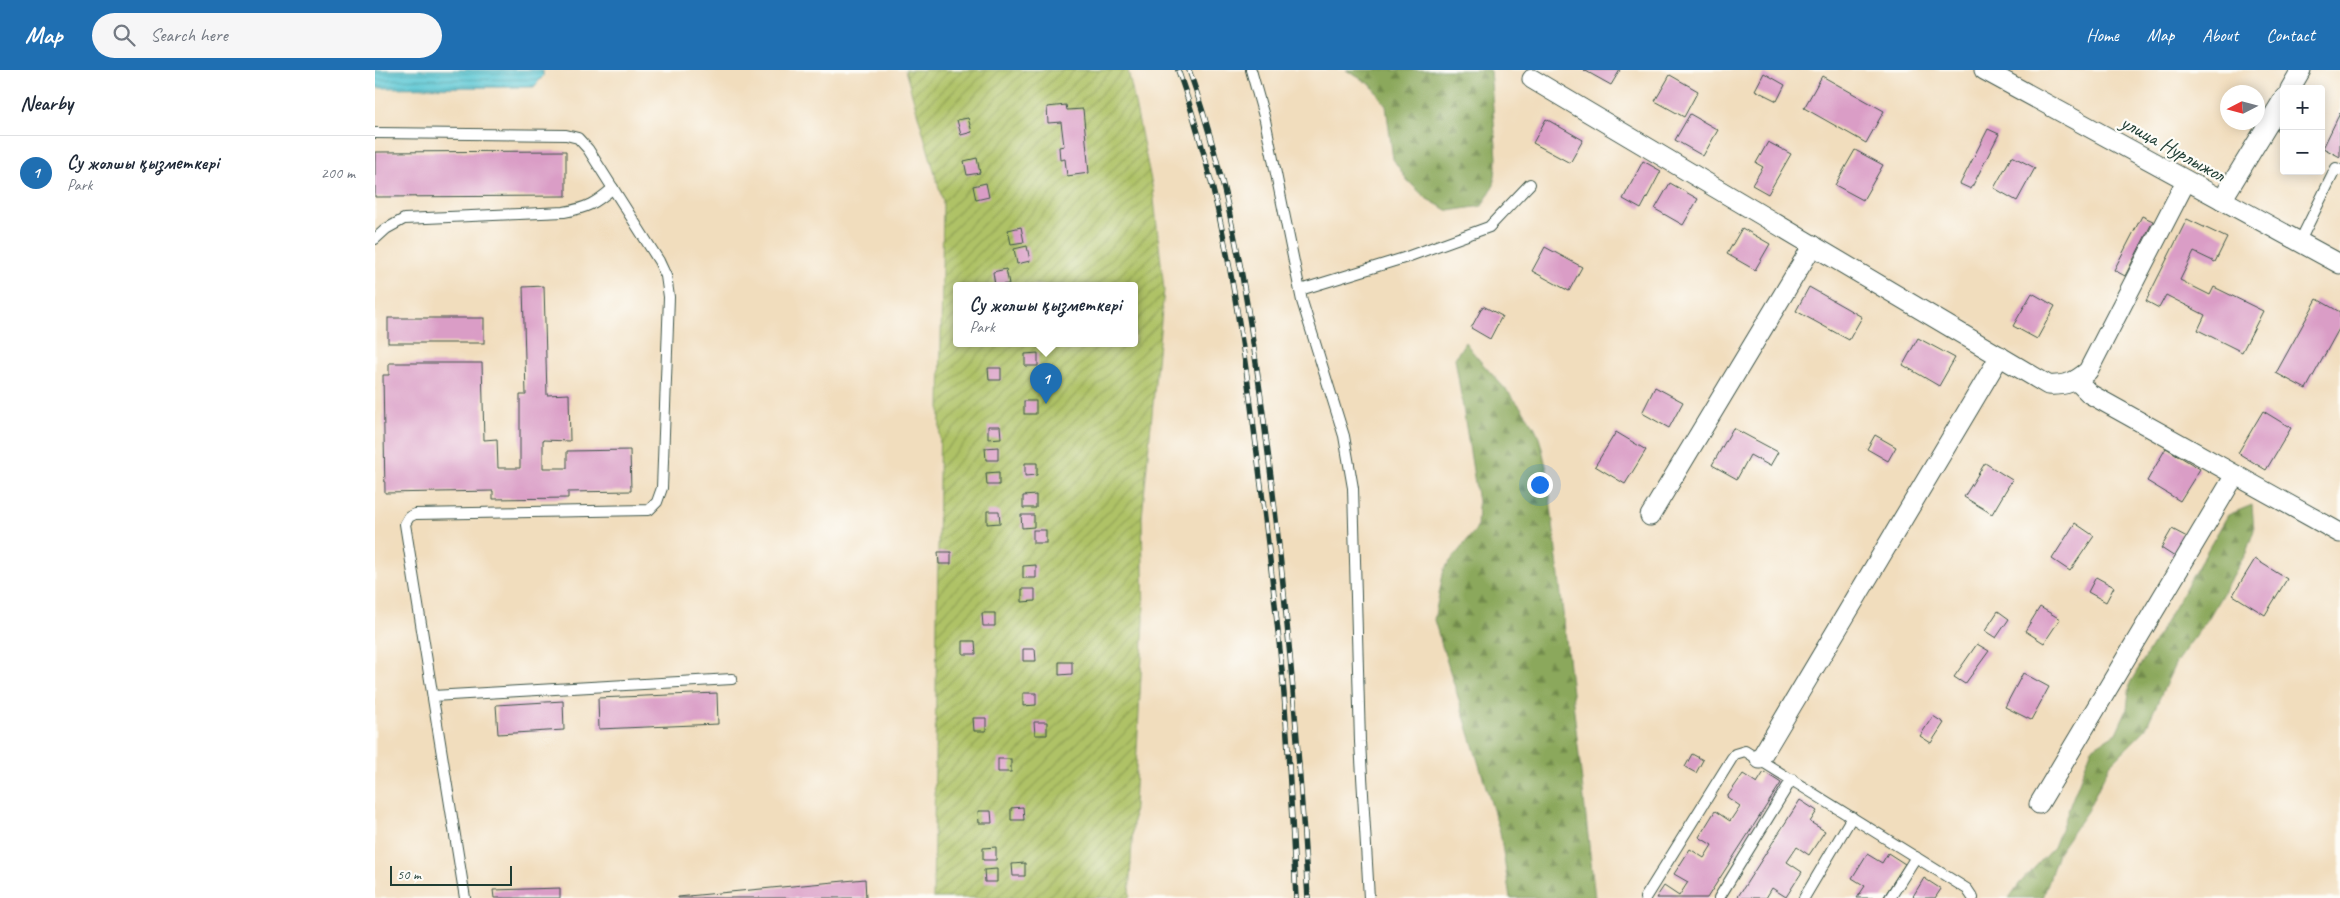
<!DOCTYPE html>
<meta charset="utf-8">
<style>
:root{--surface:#fff;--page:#f6f6f7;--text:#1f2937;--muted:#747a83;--line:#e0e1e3;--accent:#1f6fb2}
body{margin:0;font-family:Caveat,sans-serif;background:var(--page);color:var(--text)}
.controls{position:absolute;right:15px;top:15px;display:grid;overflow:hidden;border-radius:5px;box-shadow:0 2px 12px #0003}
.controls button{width:45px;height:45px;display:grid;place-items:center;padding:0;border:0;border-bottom:1px solid var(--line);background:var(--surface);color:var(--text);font:25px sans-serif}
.compass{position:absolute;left:1845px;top:15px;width:45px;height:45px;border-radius:50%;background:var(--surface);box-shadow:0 2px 12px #0003;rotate:264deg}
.scale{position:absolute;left:15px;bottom:12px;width:122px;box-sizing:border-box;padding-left:5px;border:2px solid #1f3d34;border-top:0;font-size:14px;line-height:18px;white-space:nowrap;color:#1f3d34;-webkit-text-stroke:4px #fdfcf7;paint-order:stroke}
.you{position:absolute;left:1164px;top:414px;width:18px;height:18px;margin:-12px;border:4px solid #fff;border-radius:50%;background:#1a73e8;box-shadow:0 0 0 8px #1a73e833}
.badge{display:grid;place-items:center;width:32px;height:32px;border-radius:50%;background:var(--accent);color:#fff;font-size:16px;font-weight:700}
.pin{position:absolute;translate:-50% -41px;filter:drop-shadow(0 1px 2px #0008)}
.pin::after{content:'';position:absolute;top:26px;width:18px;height:15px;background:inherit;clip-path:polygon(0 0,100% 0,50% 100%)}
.popup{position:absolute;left:578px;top:212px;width:185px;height:65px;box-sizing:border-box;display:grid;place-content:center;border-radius:5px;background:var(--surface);filter:drop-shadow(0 1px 4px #0005);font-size:16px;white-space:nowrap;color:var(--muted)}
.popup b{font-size:19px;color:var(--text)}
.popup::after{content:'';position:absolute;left:50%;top:100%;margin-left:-10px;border:10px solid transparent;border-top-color:var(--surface)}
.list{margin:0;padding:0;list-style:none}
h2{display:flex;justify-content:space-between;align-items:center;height:65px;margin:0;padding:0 20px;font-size:21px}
h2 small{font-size:16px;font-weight:400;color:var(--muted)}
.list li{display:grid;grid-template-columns:32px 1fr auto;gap:15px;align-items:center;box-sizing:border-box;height:75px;padding:0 20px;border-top:1px solid var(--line)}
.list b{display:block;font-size:19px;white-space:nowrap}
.list p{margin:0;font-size:16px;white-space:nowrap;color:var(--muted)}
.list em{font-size:16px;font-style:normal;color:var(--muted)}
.icon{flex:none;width:28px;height:28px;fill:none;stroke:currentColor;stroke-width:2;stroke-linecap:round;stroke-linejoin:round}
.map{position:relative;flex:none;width:1965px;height:828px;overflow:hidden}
header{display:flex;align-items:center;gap:30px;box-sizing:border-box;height:70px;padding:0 25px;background:var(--accent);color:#fff}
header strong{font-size:24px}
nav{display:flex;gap:28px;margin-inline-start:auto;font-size:18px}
.search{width:350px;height:45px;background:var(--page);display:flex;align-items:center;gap:12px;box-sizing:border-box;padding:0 18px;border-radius:28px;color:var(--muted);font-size:19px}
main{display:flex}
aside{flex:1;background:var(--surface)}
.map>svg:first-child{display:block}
.forest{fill:url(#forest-firs);stroke:#557248}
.garden{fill:url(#garden-furrows);stroke:#67804d;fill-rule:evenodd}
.water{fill:url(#water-rules);stroke:#3d8284}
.building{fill:#da9dc6}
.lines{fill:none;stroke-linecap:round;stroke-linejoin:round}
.service-casing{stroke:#3e5549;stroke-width:12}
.minor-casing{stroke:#3e5549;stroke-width:21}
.service{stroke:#fff;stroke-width:10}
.minor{stroke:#fff;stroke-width:19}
.rail-casing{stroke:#1f3d34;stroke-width:5.5}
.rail{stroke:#fdfcf7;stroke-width:4;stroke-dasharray:11;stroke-linecap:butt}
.labels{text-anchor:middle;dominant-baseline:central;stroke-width:4.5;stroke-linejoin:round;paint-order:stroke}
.street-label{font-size:21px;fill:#1f3d34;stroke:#fdfcf7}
</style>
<header>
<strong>Map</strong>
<div class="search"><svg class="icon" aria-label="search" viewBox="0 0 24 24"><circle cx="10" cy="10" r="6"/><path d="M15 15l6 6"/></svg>Search here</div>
<nav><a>Home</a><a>Map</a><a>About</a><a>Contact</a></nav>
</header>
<main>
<aside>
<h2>Nearby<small></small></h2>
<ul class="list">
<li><span class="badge">1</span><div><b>Су жолшы қызметкері</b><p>Park</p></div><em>200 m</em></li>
</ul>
</aside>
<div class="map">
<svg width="1965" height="828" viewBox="0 0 1965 828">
<defs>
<pattern id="forest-firs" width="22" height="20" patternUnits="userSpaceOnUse" patternTransform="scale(1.25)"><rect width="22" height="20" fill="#8ba85b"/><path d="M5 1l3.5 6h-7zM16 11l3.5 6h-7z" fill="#718a4c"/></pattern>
<pattern id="garden-furrows" width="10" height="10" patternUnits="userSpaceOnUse" patternTransform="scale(1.25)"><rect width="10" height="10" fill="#afc266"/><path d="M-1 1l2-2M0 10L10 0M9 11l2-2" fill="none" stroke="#8e9f55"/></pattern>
<pattern id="water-rules" width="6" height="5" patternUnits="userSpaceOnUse" patternTransform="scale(1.25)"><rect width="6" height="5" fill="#5bc7d4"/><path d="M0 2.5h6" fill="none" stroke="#4ba3ad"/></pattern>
</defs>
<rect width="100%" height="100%" fill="#fdfcf7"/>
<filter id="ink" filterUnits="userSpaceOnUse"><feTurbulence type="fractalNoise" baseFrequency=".02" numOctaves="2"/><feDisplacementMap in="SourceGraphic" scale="10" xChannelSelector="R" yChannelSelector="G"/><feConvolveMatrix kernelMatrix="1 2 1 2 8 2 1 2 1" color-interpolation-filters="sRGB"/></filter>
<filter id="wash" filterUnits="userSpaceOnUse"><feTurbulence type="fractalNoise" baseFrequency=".0096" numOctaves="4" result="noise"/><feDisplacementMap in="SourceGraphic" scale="20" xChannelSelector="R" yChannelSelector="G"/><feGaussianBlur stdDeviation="1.12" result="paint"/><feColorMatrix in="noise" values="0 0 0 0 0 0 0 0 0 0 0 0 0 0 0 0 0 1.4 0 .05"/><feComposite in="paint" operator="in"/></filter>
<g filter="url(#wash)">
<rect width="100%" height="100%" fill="#f1ddbd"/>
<!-- forest -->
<g class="forest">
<polygon points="971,0 1115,0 1122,88 1119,115 1107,136 1074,141 1052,129 1032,110 1018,89 1011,36 996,15"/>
<path d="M1090,272C1111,301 1139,324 1159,356C1166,368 1168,386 1172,400L1220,828H1135L1125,762L1059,550L1069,499L1102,458L1103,432L1080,288Z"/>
<polygon points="1877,435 1879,460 1871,483 1833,549 1801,592 1770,660 1734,696 1712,741 1683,783 1668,828 1634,828 1644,814 1679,777 1717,678 1741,663 1752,639 1755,613 1853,445"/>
</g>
<!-- garden -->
<path class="garden" d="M530,0H753L778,120L789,220L767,447L769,550L754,828H558L568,132ZM582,215H760V273H582Z"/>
<!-- water -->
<polygon class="water" points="0,0 168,0 168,6 159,17 0,18"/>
<g id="blocks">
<!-- building -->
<g class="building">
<polygon points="1209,0 1245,0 1236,15"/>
<polygon points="1389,3 1410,15 1402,31 1380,20"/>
<polygon points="1295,5 1323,21 1309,47 1280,31"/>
<polygon points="1447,6 1509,41 1491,73 1429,38"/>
<polygon points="691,35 692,40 708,39 714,103 692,106 690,89 685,90 684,77 689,76 686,52 673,53 672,37"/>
<polygon points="1965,43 1965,87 1948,78"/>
<polygon points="1315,44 1343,60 1328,86 1300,70"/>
<polygon points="593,48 597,62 586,65 582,50"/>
<polygon points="1171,49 1208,70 1195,93 1158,73"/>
<polygon points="1613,59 1624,64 1596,119 1585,114"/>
<polygon points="1393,72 1416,84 1393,124 1377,115 1388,97 1381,93"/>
<polygon points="1480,80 1508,95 1488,130 1460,115"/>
<polygon points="191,81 191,126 0,127 0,82"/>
<polygon points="1637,86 1660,98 1642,131 1619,118"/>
<polygon points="602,88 605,103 592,105 589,91"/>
<polygon points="1268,91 1286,101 1266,139 1248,129"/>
<polygon points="611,113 614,127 601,130 598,116"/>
<polygon points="1295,113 1323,129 1308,155 1280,139"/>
<polygon points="1767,146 1778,151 1750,206 1739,200"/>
<polygon points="1812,149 1852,168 1840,192 1819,182 1805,210 1835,225 1839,217 1888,241 1867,282 1823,260 1830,245 1791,225 1784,238 1771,231"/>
<polygon points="646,157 649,172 636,174 633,160"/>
<polygon points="1367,158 1395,174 1380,200 1352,184"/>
<polygon points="652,176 655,191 642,194 639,179"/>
<polygon points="1170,177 1207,197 1194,221 1157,201"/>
<polygon points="631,199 634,214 620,215 618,202"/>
<polygon points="169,216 172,325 194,324 195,371 168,370 168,398 192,398 192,381 255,380 256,421 193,422 193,428 118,429 118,421 10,423 8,305 14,305 14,293 107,293 109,370 122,369 123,398 145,398 145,325 151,325 148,217"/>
<polygon points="1434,217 1487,247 1474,270 1421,241"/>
<polygon points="1657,223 1680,236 1662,269 1638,256"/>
<polygon points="1942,229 1965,242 1965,257 1931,319 1901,303"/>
<polygon points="1108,236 1127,246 1115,269 1096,258"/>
<rect x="13" y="248" width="96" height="25"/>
<polygon points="1543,268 1580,288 1564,316 1528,295"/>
<polygon points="663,283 663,296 650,296 650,284"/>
<polygon points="613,298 626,298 626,310 614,310"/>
<polygon points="1280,317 1308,332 1294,358 1267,343"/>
<rect x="649" y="331" width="12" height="13"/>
<polygon points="1888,341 1916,358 1891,400 1863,383"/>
<polygon points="613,356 625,356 626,368 613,369"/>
<polygon points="1358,358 1403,382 1395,396 1375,385 1362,409 1337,395"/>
<polygon points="1241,362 1271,380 1250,414 1220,396"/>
<polygon points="1500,365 1521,377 1513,391 1492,379"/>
<polygon points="623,377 623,390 611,390 610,378"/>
<polygon points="1791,378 1825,399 1805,431 1772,411"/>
<polygon points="650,393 662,393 662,405 650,406"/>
<polygon points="1610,393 1637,410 1617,444 1589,427"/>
<polygon points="624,402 624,415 612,415 611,403"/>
<polygon points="661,425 661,438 648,438 648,426"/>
<polygon points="612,441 624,441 625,453 612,454"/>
<polygon points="646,445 659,445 659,457 647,458"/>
<polygon points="1700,453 1719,466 1695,501 1677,489"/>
<polygon points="1797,459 1812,467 1800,487 1786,478"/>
<rect x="658" y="460" width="13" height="13"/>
<polygon points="563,482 576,482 576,494 564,494"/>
<polygon points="1880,489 1912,509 1890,545 1858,525"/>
<polygon points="661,495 661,508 648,508 648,496"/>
<polygon points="1721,507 1739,517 1731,532 1713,522"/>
<polygon points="647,519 660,519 660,531 647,532"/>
<polygon points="1665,537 1685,549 1669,573 1650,561"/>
<polygon points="1623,541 1634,549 1621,568 1610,561"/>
<polygon points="607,543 620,543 620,556 608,556"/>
<polygon points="588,571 600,571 601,584 588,584"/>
<polygon points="1602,574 1614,581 1590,614 1579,607"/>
<polygon points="648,579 660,579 661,591 648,591"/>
<polygon points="684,592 697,592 697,604 684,605"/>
<polygon points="1648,603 1674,617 1656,650 1630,637"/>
<polygon points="342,623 343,654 224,659 223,628"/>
<polygon points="648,623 661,623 661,635 648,636"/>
<polygon points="188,631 189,660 123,664 121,635"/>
<polygon points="1558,646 1569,653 1556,673 1545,666"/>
<polygon points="598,648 611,648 611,661 599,661"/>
<polygon points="659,652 672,652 672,665 660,665"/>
<polygon points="1317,684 1328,690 1321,703 1310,697"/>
<rect x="623" y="689" width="13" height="13"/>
<polygon points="1389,702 1406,713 1332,828 1281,828 1289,816 1304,826 1313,812 1299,804 1315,779 1329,788 1337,775 1324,767 1340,741 1355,751 1365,736 1352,727 1368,704 1382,713"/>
<polygon points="1425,730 1442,741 1435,752 1450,761 1434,785 1422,777 1412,792 1427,802 1411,827 1397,818 1391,828 1362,828"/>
<polygon points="648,737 649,750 636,750 636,738"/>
<polygon points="603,741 616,741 617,753 604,753"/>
<polygon points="621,777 621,790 608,790 608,778"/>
<polygon points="1513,783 1530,794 1508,828 1482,828 1490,816 1477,808 1492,784 1507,793"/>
<polygon points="650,793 650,806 638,806 637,794"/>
<polygon points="622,799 622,812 610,812 609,800"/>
<polygon points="1549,808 1566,819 1560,828 1537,828"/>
<polygon points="490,809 491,828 303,828 303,827"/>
<polygon points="185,818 185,828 119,828 118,820"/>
</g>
</g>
</g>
<g filter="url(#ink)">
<use href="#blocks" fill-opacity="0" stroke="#3e5549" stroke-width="1"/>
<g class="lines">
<!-- service casing -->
<g class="service-casing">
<g id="service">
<polyline points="876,0 890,50 927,231 969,366 978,418 985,672 994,828"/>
<polyline points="0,63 191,65 203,68 213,79 284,191 291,206 294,227 287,418 282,432 274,440 40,444 34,447 30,454 90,828"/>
<path d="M0,169L11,159L29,149L189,142C212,138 221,133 238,118"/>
<polyline points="1924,173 1961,98 1965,100"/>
<polyline points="925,220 1029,188 1114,157 1155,114"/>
<polyline points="58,626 357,609"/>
<polyline points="1270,828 1357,688 1360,684 1370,681 1592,819 1598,828"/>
<polyline points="1344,828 1417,709"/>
<polyline points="1429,828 1477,747"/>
<polyline points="1515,828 1541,787"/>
</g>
</g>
<!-- minor casing -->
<g class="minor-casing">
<g id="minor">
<polyline points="1609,0 1965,194"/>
<path d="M1157,9L1673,315C1691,316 1700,312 1713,301L1811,111"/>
<polyline points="1915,19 1926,0"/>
<polyline points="1847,130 1909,28"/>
<polyline points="1702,311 1715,324 1965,463"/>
<polyline points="1275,446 1438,175"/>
<polyline points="1385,689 1625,286"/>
<polyline points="1664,734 1860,405"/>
</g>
</g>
<!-- service -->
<use href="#service" class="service"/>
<!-- minor -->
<use href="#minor" class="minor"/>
<!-- rail casing -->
<g class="rail-casing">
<g id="rail">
<path d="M803,0C847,125 866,252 882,383C891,455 900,528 907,601C914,676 917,752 921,828"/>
<path d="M814,0C858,124 877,253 893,383C912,531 924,679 933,828"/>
</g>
</g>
<!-- rail -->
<use href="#rail" class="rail"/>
</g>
</g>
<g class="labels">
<!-- street labels -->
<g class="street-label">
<text transform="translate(1798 78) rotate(29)">улица Нурлыжол</text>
</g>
</g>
</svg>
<div class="controls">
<button>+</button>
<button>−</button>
</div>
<svg class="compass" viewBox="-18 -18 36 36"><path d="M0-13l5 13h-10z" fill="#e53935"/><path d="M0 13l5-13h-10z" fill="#747a83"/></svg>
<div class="scale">50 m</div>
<div class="you"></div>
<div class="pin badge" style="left:671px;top:334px">1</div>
<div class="popup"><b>Су жолшы қызметкері</b>Park</div>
</div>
</main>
